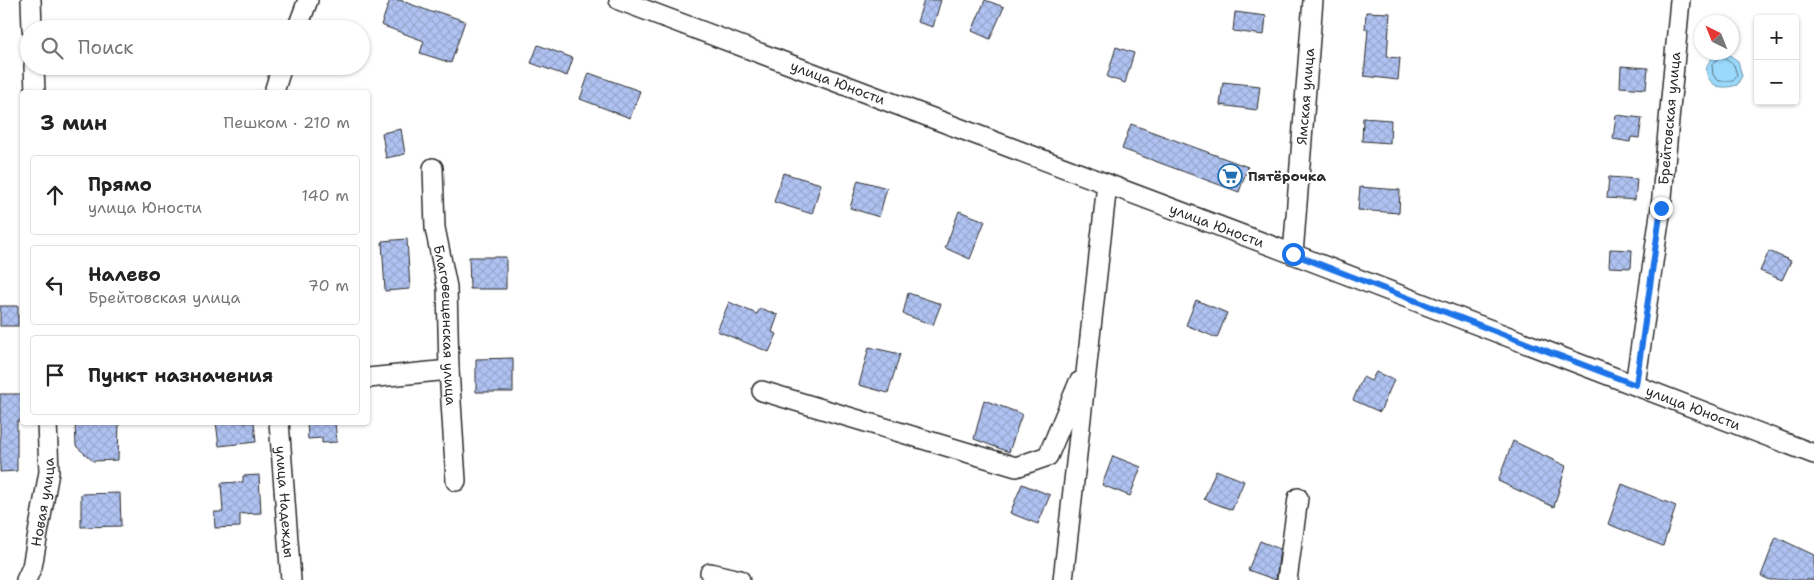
<!DOCTYPE html>
<html lang="ru">
<meta charset="utf-8">
<style>
:root{--surface:#fff;--page:#f2f2f2;--text:#222;--muted:#767676;--line:#e0e0e0}
body{margin:0;font-family:"Shantell Sans",sans-serif;background:var(--page);color:var(--text)}
.controls{position:absolute;right:15px;top:15px;display:grid;overflow:hidden;border-radius:5px;box-shadow:0 1px 4px #0004}
.controls button{width:45px;height:45px;display:grid;place-items:center;padding:0;border:0;border-bottom:1px solid var(--line);background:var(--surface);color:var(--text);font:25px sans-serif}
.compass{position:absolute;left:1694px;top:15px;width:45px;height:45px;border-radius:50%;background:var(--surface);box-shadow:0 1px 4px #0004;rotate:317deg}
.stop{position:absolute;width:15px;height:15px;margin:-11px;border:4px solid #1a73e8;border-radius:50%;background:#fff}
.stop.end{background:#1a73e8;border-color:#fff;box-shadow:0 1px 5px #0008}
.list{margin:0;padding:0;list-style:none}
h2{display:flex;justify-content:space-between;align-items:center;height:65px;margin:0;padding:0 20px;font-size:21px}
h2 small{font-size:16px;font-weight:400;color:var(--muted)}
.list li{display:grid;grid-template-columns:32px 1fr auto;gap:15px;align-items:center;box-sizing:border-box;height:80px;margin:0 10px 10px;padding:0 10px;border:1px solid var(--line);border-radius:5px}
.list b{display:block;font-size:19px;white-space:nowrap}
.list p{margin:0;font-size:16px;white-space:nowrap;color:var(--muted)}
.list em{font-size:16px;font-style:normal;color:var(--muted)}
.icon{flex:none;width:28px;height:28px;fill:none;stroke:currentColor;stroke-width:2;stroke-linecap:round;stroke-linejoin:round}
.map{position:relative;flex:none;width:1814px;height:580px;overflow:hidden}
.search{position:absolute;background:var(--surface);box-shadow:0 1px 4px #0004;left:20px;top:20px;width:350px;height:55px;display:flex;align-items:center;gap:12px;box-sizing:border-box;padding:0 18px;border-radius:28px;color:var(--muted);font-size:19px}
.panel{position:absolute;background:var(--surface);box-shadow:0 1px 4px #0004;left:20px;top:90px;width:350px;height:335px;border-radius:5px}
.map>svg:first-child{display:block}
.water{fill:#9ad9fb;stroke:#6e93a8}
.lines{fill:none;stroke-linecap:round;stroke-linejoin:round}
.shore{stroke:#57717e;stroke-width:1}
.building{fill:url(#building-cross-hatch);stroke:#2b2b2b}
.minor-casing{stroke:#2b2b2b;stroke-width:22}
.minor{stroke:#fff;stroke-width:19}
.route{stroke:#1a73e8;stroke-width:6}
.labels{text-anchor:middle;dominant-baseline:central;stroke-width:4;stroke-linejoin:round;paint-order:stroke}
.street-label{font-size:14px;fill:#2b2b2b;stroke:#fff}
.poi-label{font-size:14px;font-weight:bold;fill:#2b2b2b;stroke:#fff;text-anchor:start}
</style>
<div class="map">
<svg width="1814" height="580" viewBox="0 0 1814 580">
<defs>
<pattern id="building-cross-hatch" width="8" height="8" patternUnits="userSpaceOnUse" patternTransform="scale(1.25)"><rect width="8" height="8" fill="#afc2f1"/><path d="M0 0l8 8M0 8l8-8" fill="none" stroke="#97a7cf"/></pattern>
</defs>
<rect width="100%" height="100%" fill="#fff"/>
<filter id="ink" filterUnits="userSpaceOnUse"><feTurbulence type="fractalNoise" baseFrequency=".02" numOctaves="2"/><feDisplacementMap in="SourceGraphic" scale="10" xChannelSelector="R" yChannelSelector="G"/><feConvolveMatrix kernelMatrix="1 2 1 2 8 2 1 2 1" color-interpolation-filters="sRGB"/></filter>
<g filter="url(#ink)">
<!-- water -->
<path class="water" d="M1717,53L1728,54L1738,61L1742,76L1737,85C1731,87 1723,88 1717,86C1708,82 1703,70 1709,62C1711,59 1715,56 1717,53Z"/>
<g class="lines">
<!-- shore -->
<polygon class="shore" points="1721,56 1734,65 1737,75 1733,81 1719,81 1713,75 1712,65"/>
</g>
<!-- building -->
<g class="building">
<polygon points="390,0 400,0 434,13 435,11 465,21 451,63 420,53 424,41 381,25"/>
<polygon points="924,0 941,0 933,27 917,22"/>
<polygon points="985,0 1004,7 990,39 972,31"/>
<polygon points="1235,12 1266,16 1264,35 1233,31"/>
<polygon points="1366,12 1390,13 1387,57 1400,58 1398,80 1364,76 1368,29 1365,29"/>
<polygon points="538,45 573,58 567,76 531,63"/>
<polygon points="1116,47 1134,53 1125,83 1107,77"/>
<polygon points="1621,66 1648,68 1646,89 1620,87"/>
<polygon points="589,73 640,91 630,118 580,99"/>
<polygon points="1223,82 1260,86 1257,110 1220,105"/>
<polygon points="1616,115 1642,118 1639,138 1631,137 1630,142 1613,139"/>
<polygon points="1363,118 1391,120 1390,143 1362,141"/>
<polygon points="1131,124 1248,167 1239,192 1122,149"/>
<polygon points="401,129 405,154 386,158 382,133"/>
<polygon points="783,173 821,184 812,214 774,202"/>
<polygon points="1609,177 1637,179 1635,200 1607,198"/>
<polygon points="858,180 887,188 879,217 850,208"/>
<polygon points="1360,187 1400,190 1399,213 1358,210"/>
<polygon points="959,211 985,221 970,259 945,248"/>
<polygon points="407,239 410,289 385,291 382,241"/>
<polygon points="1610,249 1632,250 1631,268 1609,267"/>
<polygon points="1769,251 1791,261 1782,280 1760,271"/>
<polygon points="469,257 506,257 506,289 470,289"/>
<polygon points="908,293 941,304 933,325 903,314"/>
<polygon points="1196,300 1227,313 1217,338 1186,325"/>
<polygon points="729,302 757,314 760,308 778,315 772,332 777,334 769,352 717,331"/>
<rect x="0" y="306" width="18" height="20"/>
<polygon points="869,347 900,354 888,393 859,385"/>
<polygon points="513,358 513,392 476,392 476,359"/>
<polygon points="1376,372 1394,380 1380,412 1353,400 1363,377 1371,381"/>
<polygon points="0,394 22,394 22,421 17,421 17,471 0,472"/>
<polygon points="984,400 1022,414 1009,452 974,439"/>
<polygon points="75,422 119,422 118,460 93,461 76,446"/>
<polygon points="216,422 254,422 256,442 219,446"/>
<polygon points="307,422 335,422 337,442 322,443 322,438 308,439"/>
<polygon points="1513,441 1566,466 1554,507 1498,481"/>
<polygon points="1113,456 1141,467 1130,496 1102,485"/>
<polygon points="1216,470 1244,481 1232,510 1204,499"/>
<polygon points="259,475 261,513 240,514 240,527 215,528 214,512 223,512 221,483 243,482 243,476"/>
<polygon points="1022,484 1050,495 1038,524 1010,513"/>
<polygon points="1622,484 1676,506 1663,546 1608,524"/>
<polygon points="120,493 121,526 81,527 81,494"/>
<polygon points="1776,537 1814,555 1814,580 1770,580 1761,576"/>
<polygon points="1260,541 1280,549 1276,580 1248,570"/>
</g>
<g class="lines">
<!-- minor casing -->
<g class="minor-casing">
<g id="minor">
<polyline points="31,0 32,29"/>
<path id="s1" d="M619,0L1293,254L1814,454"/>
<polyline points="297,29 308,0"/>
<polyline points="34,66 35,92"/>
<polyline points="274,92 282,66"/>
<path id="s2" d="M433,168L435,228L447,287L449,370L456,481"/>
<path id="s3" d="M1293,254L1313,0"/>
<polyline points="368,378 449,370"/>
<path id="s4" d="M1635,385L1661,208L1680,0"/>
<polyline points="762,391 1016,467 1048,456 1079,382"/>
<path id="s5" d="M279,422L291,580"/>
<polyline points="710,573 740,580"/>
<path id="s6" d="M26,580L32,567L49,472L47,422"/>
<polyline points="1063,580 1107,184"/>
<polyline points="1287,580 1298,498"/>
</g>
</g>
<!-- minor -->
<use href="#minor" class="minor"/>
</g>
</g>
<g class="lines" filter="url(#ink)">
<!-- route -->
<polyline class="route" points="1293,254 1636,385 1661,208"/>
</g>
<!-- icons -->
<defs>
<g id="supermarket-ring" transform="scale(1.25)"><circle r="9.5" fill="#fff" stroke="#1f6fb2" stroke-width="1.5"/><path d="M-6-5.5h2.5l.6 2H6L4.5 2H-2.5L-4.4-4H-6ZM-1.5 3.2a1.3 1.3 0 1 0 .1 0ZM3 3.2a1.3 1.3 0 1 0 .1 0Z" fill="#1f6fb2"/></g>
</defs>
<g fill-rule="evenodd">
<use href="#supermarket-ring" x="1230" y="176"/>
</g>
<g class="labels">
<!-- street labels -->
<g class="street-label">
<text stroke="none"><textPath href="#s1" startOffset="234">улица Юности</textPath></text>
<text stroke="none"><textPath href="#s3" startOffset="158">Ямская улица</textPath></text>
<text stroke="none"><textPath href="#s4" startOffset="269">Брейтовская улица</textPath></text>
<text stroke="none"><textPath href="#s1" startOffset="639">улица Юности</textPath></text>
<text stroke="none"><textPath href="#s2" startOffset="158">Благовещенская улица</textPath></text>
<text stroke="none"><textPath href="#s1" startOffset="1149">улица Юности</textPath></text>
<text stroke="none"><textPath href="#s5" startOffset="80">улица Надежды</textPath></text>
<text stroke="none"><textPath href="#s6" startOffset="80">Новая улица</textPath></text>
</g>
<!-- poi labels -->
<g class="poi-label">
<text x="1248" y="176">Пятёрочка</text>
</g>
</g>
</svg>
<div class="controls">
<button>+</button>
<button>−</button>
</div>
<svg class="compass" viewBox="-18 -18 36 36"><path d="M0-13l5 13h-10z" fill="#e53935"/><path d="M0 13l5-13h-10z" fill="#767676"/></svg>
<div class="stop" style="left:1293px;top:254px"></div>
<div class="stop end" style="left:1661px;top:208px"></div>
<div class="search"><svg class="icon" aria-label="search" viewBox="0 0 24 24"><circle cx="10" cy="10" r="6"/><path d="M15 15l6 6"/></svg>Поиск</div>
<section class="panel">
<h2>3 мин<small>Пешком · 210 m</small></h2>
<ul class="list">
<li><svg class="icon" aria-label="ahead" viewBox="0 0 24 24"><path d="M12 20V5M6 11l6-6 6 6"/></svg><div><b>Прямо</b><p>улица Юности</p></div><em>140 m</em></li>
<li><svg class="icon" aria-label="left" viewBox="0 0 24 24"><path d="M17 20v-9H6M10 6l-5 5 5 5"/></svg><div><b>Налево</b><p>Брейтовская улица</p></div><em>70 m</em></li>
<li><svg class="icon" aria-label="arrive" viewBox="0 0 24 24"><path d="M6 21V4h12l-3 4 3 4H6"/></svg><div><b>Пункт назначения</b></div></li>
</ul>
</section>
</div>
